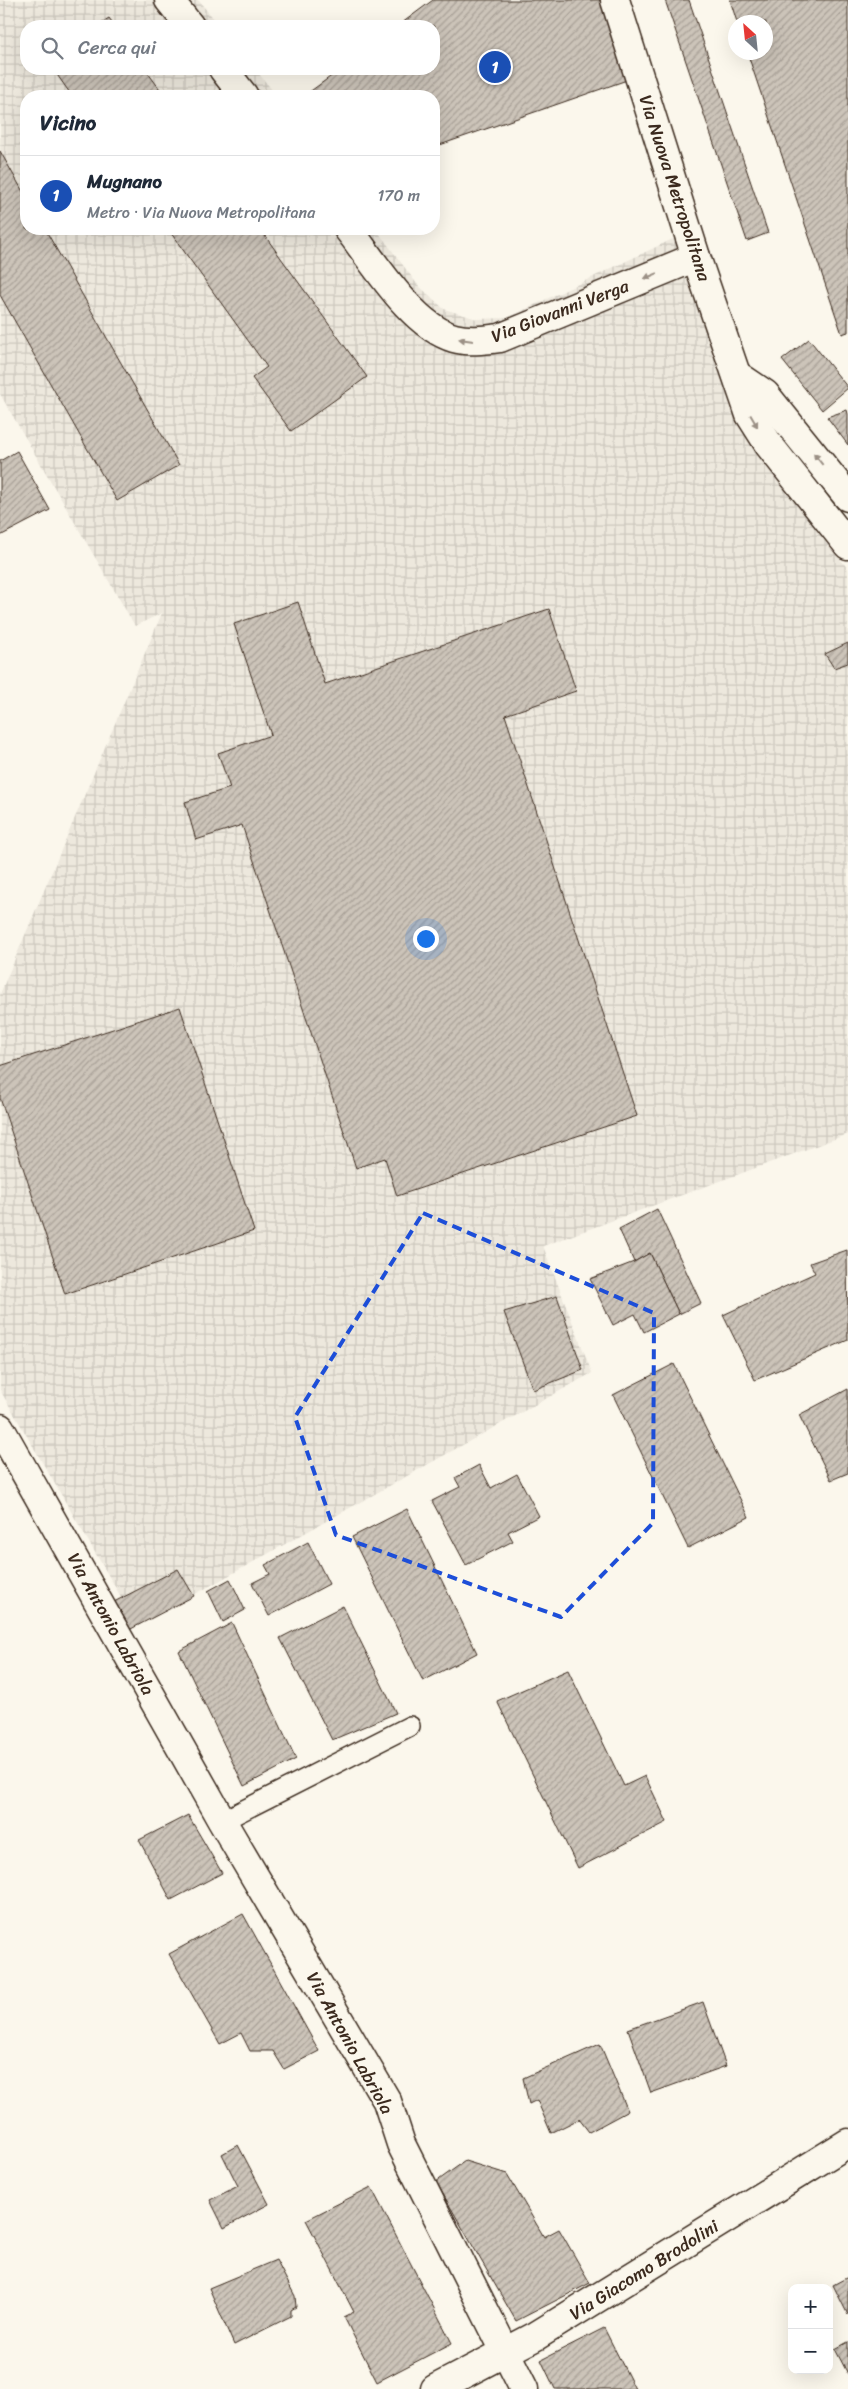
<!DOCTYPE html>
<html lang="it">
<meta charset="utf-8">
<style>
:root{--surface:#fff;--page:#f2f2f3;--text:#1f2937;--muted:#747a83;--line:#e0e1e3;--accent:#c8321e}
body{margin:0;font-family:Sriracha,sans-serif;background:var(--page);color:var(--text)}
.controls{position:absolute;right:15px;bottom:15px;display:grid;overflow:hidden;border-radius:10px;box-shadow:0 5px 20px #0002}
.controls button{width:45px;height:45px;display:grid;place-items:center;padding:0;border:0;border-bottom:1px solid var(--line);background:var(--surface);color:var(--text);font:25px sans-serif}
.compass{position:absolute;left:728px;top:15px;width:45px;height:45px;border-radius:50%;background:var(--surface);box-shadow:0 5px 20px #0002;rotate:333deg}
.you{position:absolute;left:425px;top:938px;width:18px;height:18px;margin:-12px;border:4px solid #fff;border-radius:50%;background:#1a73e8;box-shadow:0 0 0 8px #1a73e833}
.badge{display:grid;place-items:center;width:32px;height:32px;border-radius:50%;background:var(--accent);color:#fff;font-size:16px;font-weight:700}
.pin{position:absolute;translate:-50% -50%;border:2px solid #fff;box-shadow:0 1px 5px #0006}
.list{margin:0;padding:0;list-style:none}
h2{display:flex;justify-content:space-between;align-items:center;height:65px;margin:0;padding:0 20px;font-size:21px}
h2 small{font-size:16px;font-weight:400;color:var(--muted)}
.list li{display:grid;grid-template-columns:32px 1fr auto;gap:15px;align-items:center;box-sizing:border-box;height:80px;padding:0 20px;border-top:1px solid var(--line)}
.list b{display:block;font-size:19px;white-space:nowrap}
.list p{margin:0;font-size:16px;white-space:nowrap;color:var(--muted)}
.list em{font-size:16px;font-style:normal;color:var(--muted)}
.icon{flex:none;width:28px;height:28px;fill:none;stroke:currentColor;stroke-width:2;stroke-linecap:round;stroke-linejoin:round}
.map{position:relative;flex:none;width:848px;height:2389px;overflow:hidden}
.search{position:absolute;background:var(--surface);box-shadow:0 5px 20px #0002;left:20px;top:20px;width:420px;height:55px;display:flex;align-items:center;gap:12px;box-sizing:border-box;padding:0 18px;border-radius:20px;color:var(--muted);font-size:19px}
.panel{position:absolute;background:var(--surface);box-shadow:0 5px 20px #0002;left:20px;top:90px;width:420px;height:145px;border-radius:20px}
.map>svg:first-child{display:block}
.industrial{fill:url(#industrial-grid)}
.building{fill:url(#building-hatch);stroke:#3b2a1e}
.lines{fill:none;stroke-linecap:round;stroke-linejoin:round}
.lane-casing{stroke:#3b2a1e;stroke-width:22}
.street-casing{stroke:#3b2a1e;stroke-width:31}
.secondary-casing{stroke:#3b2a1e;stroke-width:31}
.lane{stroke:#fbf7ec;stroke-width:19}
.street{stroke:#fbf7ec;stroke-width:28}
.secondary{stroke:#fbf7ec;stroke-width:28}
.oneway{fill:#9b9085}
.marked{fill:none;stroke:#1d4ed8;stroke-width:4;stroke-dasharray:10 6;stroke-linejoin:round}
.labels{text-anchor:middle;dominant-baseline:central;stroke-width:4.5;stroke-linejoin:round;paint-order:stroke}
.street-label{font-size:18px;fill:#3b2a1e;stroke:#fbf7ec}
</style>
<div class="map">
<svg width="848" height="2389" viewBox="0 0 848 2389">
<defs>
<pattern id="industrial-grid" width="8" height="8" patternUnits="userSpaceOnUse" patternTransform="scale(1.25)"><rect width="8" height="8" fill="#ede8dd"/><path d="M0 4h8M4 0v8" fill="none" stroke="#ccc7bd"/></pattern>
<pattern id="building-hatch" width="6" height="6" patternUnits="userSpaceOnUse" patternTransform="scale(1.25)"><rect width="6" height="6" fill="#ccc4b9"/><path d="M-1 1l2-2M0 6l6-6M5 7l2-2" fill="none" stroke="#a79f96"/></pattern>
</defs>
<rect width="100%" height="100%" fill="#fbf7ec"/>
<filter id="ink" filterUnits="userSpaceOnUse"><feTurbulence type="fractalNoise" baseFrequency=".02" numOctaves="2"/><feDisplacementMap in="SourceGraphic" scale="10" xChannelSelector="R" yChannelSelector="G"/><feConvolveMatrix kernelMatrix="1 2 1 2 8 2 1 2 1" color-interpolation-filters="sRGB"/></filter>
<g filter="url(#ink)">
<!-- industrial -->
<polygon class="industrial" points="0,0 198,0 220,26 26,26 26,69 255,69 277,96 26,96 26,229 376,229 417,284 444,309 477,319 507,318 677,237 731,409 753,447 848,569 848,1134 543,1246 592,1373 138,1626 0,1390 0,994 162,613 135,626 0,394"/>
<!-- building -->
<g class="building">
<polygon points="433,0 600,0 627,80 434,147 434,96 311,96 308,93 341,69 434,69 434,26 398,26"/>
<polygon points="665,0 689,0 768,233 747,241"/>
<polygon points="730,0 848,0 848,332 842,334 747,52 766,52 766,22 737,22"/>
<polygon points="109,18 115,26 96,26"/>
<polygon points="53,69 145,69 165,96 72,96"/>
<polygon points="0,151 26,197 26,229 45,229 179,465 117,501 0,295"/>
<polygon points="168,229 260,229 367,377 291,431 252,378 267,367"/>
<polygon points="809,339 848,388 822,410 782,360"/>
<polygon points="847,410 848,414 848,445 827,417"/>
<polygon points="17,451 50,510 0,536 0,461"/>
<polygon points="298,602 325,684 549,609 576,691 505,715 637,1116 397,1196 385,1158 356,1168 242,825 196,840 185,802 230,788 218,753 271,735 234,624"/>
<polygon points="848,643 848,663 834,668 825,654"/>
<polygon points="180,1007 254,1231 65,1294 0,1098 0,1066"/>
<polygon points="657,1209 701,1303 679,1314 650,1253 634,1262 619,1229"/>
<polygon points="847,1250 848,1340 755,1380 723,1315 815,1273 810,1263"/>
<polygon points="650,1253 679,1314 644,1332 635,1314 613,1325 590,1279 634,1262"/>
<polygon points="557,1296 583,1370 533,1390 504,1312"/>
<polygon points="674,1364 749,1517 688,1548 613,1395"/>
<polygon points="848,1389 848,1473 831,1480 799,1415"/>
<polygon points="479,1465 491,1488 517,1474 539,1516 508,1532 513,1541 466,1565 432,1501 460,1487 455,1478"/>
<polygon points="407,1509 477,1653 423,1681 352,1537"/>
<polygon points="308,1542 329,1584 269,1616 252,1583 270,1574 265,1565"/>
<polygon points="178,1569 194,1596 127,1631 112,1603"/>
<polygon points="230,1579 245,1610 223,1622 208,1591"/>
<polygon points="343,1606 396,1713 332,1740 280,1638"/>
<polygon points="232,1623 296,1759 244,1786 179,1651"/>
<polygon points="568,1670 624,1786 645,1776 667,1822 578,1868 497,1701"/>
<polygon points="188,1815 222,1873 171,1900 139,1840"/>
<polygon points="243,1914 319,2051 284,2069 273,2051 250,2051 241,2033 220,2044 169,1954"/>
<polygon points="703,2002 726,2066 651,2093 628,2029"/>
<polygon points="600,2044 628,2111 589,2132 579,2119 551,2133 537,2100 529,2104 523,2078"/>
<polygon points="238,2145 269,2204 224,2228 210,2200 238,2186 222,2154"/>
<polygon points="465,2161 507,2174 544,2237 559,2229 590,2283 516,2321 436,2182"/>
<polygon points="371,2187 452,2343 377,2382 344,2317 354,2312 306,2220"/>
<polygon points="276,2260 295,2296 296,2307 291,2310 291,2316 234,2345 209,2288"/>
<polygon points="848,2277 848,2315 833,2285"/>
<polygon points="604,2328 635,2389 555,2389 541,2360"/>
<polygon points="848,2342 848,2374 835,2349"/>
</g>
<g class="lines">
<!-- lane casing -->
<g class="lane-casing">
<polyline id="lane" points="222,1821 410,1726"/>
</g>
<!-- street casing -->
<g class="street-casing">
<g id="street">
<polyline points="169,0 190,26"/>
<polyline points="223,69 244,96"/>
<path d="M348,229C374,262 412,326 454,338C469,342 484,340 500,338L696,257"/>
<polyline points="0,1428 222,1821 387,2101 401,2144 524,2389"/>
<polyline points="435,2389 536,2336 848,2143"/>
</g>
</g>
<!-- secondary casing -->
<g class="secondary-casing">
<g id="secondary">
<polyline points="615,0 696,257 750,415 769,445 848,545"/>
<polyline points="737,375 765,394 848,497"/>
</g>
</g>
<!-- lane -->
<use href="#lane" class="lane"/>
<!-- street -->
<use href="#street" class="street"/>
<!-- secondary -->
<use href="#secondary" class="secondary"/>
</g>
<!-- one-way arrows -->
<defs><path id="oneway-solid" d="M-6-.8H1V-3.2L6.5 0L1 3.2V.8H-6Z" transform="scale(1.25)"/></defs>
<g class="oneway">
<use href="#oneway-solid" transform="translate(651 276) rotate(158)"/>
<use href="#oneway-solid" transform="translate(466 340) rotate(-172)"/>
<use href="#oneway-solid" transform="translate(754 421) rotate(60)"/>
<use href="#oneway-solid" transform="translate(818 459) rotate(-128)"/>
</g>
</g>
<!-- marked area -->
<path class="marked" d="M423,1213L654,1313L653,1523L561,1617L336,1535L295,1417Z"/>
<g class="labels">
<!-- street labels -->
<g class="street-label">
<text transform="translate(675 188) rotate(72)">Via Nuova Metropolitana</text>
<text transform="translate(560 311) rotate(-21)">Via Giovanni Verga</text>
<text transform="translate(111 1624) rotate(61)">Via Antonio Labriola</text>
<text transform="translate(350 2043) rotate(61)">Via Antonio Labriola</text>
<text transform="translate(644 2270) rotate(-32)">Via Giacomo Brodolini</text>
</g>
</g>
</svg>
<div class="controls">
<button>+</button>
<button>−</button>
</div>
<svg class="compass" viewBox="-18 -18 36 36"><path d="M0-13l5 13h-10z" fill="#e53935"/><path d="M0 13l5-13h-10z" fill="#747a83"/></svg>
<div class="you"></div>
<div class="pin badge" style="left:495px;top:67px;background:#1a4fb4">1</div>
<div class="search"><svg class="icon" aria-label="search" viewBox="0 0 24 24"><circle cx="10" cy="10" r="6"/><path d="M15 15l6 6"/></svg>Cerca qui</div>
<section class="panel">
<h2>Vicino<small></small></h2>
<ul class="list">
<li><span class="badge" style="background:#1a4fb4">1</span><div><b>Mugnano</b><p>Metro · Via Nuova Metropolitana</p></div><em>170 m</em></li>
</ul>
</section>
</div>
